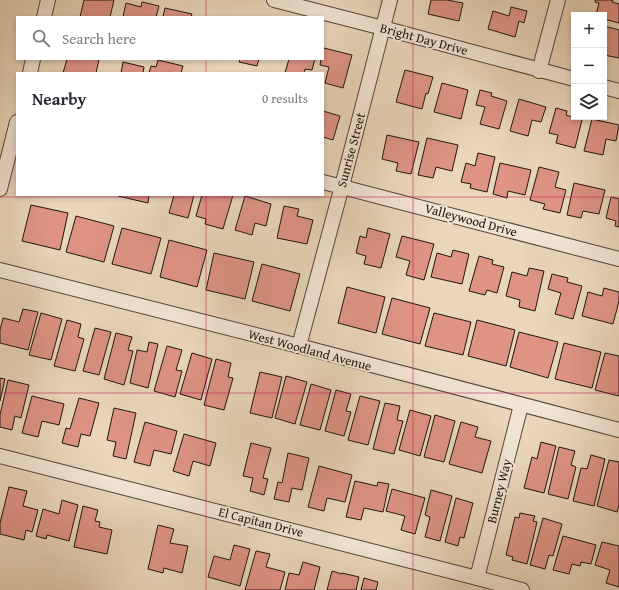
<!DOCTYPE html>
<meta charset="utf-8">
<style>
:root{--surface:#fff;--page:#f2f2f3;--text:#2b2b33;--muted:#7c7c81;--line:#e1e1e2}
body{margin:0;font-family:"Gentium Book Plus",serif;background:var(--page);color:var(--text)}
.controls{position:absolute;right:12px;top:12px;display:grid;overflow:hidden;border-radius:0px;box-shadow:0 2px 6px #0003}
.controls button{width:36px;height:36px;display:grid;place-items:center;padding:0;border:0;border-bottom:1px solid var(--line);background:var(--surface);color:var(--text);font:20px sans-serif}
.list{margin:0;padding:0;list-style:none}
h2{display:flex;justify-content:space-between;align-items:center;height:52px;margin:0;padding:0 16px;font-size:17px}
h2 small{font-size:13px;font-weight:400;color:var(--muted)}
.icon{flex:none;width:22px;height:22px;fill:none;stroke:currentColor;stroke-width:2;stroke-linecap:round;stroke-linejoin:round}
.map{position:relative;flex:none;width:619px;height:590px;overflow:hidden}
.search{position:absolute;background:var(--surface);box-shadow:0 2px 6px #0003;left:16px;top:16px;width:308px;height:44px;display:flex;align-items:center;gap:10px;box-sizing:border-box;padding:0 14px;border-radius:0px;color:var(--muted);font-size:15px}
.panel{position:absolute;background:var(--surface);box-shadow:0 2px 6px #0003;left:16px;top:72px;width:308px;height:124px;border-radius:0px}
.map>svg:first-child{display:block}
.building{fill:#de9385;stroke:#201510}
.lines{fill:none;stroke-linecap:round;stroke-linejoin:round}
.minor-casing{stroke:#52453b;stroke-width:16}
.minor{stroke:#f1e4d3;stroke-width:14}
.grid{fill:none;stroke:#c2185b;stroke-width:1;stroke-opacity:0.55}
.labels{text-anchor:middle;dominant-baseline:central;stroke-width:4;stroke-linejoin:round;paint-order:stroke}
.street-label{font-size:13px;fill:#201510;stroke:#f1e4d3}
</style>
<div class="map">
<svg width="619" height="590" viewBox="0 0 619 590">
<rect width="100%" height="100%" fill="#e9d6bb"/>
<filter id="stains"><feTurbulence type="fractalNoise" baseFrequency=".005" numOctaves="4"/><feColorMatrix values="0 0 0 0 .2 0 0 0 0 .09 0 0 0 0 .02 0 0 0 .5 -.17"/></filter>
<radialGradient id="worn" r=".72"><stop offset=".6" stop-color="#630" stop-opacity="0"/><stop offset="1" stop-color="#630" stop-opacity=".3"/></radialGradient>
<!-- building -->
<g class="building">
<polygon points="84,0 114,0 110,17 80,17"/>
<polygon points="431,0 447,0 463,3 459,21 428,14"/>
<polygon points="595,0 613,0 612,2 619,4 619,23 604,19 604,15 596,15 599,3 595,2"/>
<polygon points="142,2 159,6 156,17 123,17 126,3 141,7"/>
<polygon points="511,7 527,11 524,23 519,21 515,37 488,29 493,11 509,16"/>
<polygon points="165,8 192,14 191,17 163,17"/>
<polygon points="604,26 619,30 619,58 604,55"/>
<polygon points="324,48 352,55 343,88 325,83 329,67 320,65 321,59 323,59 323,53"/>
<polygon points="67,59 99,59 96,73 63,73"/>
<polygon points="240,59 259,59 257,66 239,62"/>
<polygon points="289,59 315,59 312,70 305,69 304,73 285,73"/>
<polygon points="158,60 183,66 181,73 149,73 151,66 156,67"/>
<polygon points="123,62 144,67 143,73 121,73"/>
<polygon points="405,70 433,77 428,94 426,93 422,109 396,102"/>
<polygon points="442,83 468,90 461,119 434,112"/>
<polygon points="480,90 492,93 491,96 507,101 499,129 480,124 485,107 476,105"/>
<polygon points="519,99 546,107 541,122 532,120 528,136 510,131"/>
<polygon points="556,108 567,111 566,115 582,120 575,148 556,143 558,135 549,133"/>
<polygon points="323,111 340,116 333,140 323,137"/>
<polygon points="592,119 619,125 616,141 606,139 603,155 584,151"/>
<polygon points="387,135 419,142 411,174 396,171 398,163 382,159"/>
<polygon points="427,138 458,145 452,171 436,167 433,178 418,175"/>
<polygon points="478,153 495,157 487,192 470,188 471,184 461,182 466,163 475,166"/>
<polygon points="500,163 531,170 525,195 508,191 507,198 493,194"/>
<polygon points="539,167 559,172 555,187 566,190 560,213 543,209 545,204 530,200"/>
<polygon points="574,183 605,190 599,214 583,211 581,218 567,215"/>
<polygon points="118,195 149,195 148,203 118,196"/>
<polygon points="174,195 194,195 188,218 169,213"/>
<polygon points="202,195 233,195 223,229 205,224 206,219 196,216"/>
<polygon points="245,196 271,204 266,226 255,223 252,235 235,230"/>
<polygon points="611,197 619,199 619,227 615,226 616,221 606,218"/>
<polygon points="31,205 68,213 60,250 22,241"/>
<polygon points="284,206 299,209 297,216 313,220 307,244 277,238"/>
<polygon points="76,216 114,226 104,262 66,252"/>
<polygon points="122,228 161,238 151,274 112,264"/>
<polygon points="368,228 390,234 381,268 364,264 366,256 356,253 360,236 366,238"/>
<polygon points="402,236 434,244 424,280 406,275 410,261 396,257"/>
<polygon points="169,240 207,250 197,287 160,277"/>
<polygon points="453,250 469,254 462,284 431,277 437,253 451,257"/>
<polygon points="214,253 254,262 245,299 206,290"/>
<polygon points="479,256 493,260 492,264 504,267 497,293 487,290 485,295 469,291"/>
<polygon points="262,264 300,274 290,311 252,301"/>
<polygon points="529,268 544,271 535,311 519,307 520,300 506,296 512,272 527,276"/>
<polygon points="552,274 568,278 567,282 582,286 573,319 555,314 561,293 548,289"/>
<polygon points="347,287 385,297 376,333 338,323"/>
<polygon points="604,288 619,292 619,301 613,324 582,316 588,292 602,296"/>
<polygon points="392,298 430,308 420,344 382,334"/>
<polygon points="23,309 38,312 28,350 0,343 0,330 3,318 19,322"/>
<polygon points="41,313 62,319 51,360 29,355"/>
<polygon points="434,313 471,322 463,355 425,346"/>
<polygon points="67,320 81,324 78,337 84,339 75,371 54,366"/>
<polygon points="477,320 515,330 506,366 468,356"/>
<polygon points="95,328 111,332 99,375 83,371"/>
<polygon points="519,332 558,342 548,378 510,367"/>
<polygon points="116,333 132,337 128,350 133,351 124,385 104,379"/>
<polygon points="149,342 158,344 148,388 130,383 137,350 147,352"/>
<polygon points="564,343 601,352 592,388 555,379"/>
<polygon points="167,346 182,350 176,370 182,371 175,397 154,391"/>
<polygon points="192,353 212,359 201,400 180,394"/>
<polygon points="605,353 619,356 619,396 595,390"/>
<polygon points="216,359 231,363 228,377 233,378 224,410 204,405"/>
<polygon points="260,372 282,377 272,418 250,413"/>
<polygon points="286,376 307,382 295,424 275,418"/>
<polygon points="0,378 5,379 0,401"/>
<polygon points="8,380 29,385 21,418 15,416 12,430 0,427 0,415"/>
<polygon points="311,384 331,390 320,430 300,425"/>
<polygon points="336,390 351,394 346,411 351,412 344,436 325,431"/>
<polygon points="32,396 64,404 59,425 42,421 38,437 22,433"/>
<polygon points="360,396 380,401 368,445 348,440"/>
<polygon points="79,398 99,403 90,436 81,434 78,447 62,443 66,428 70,429"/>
<polygon points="385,403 400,406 397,420 403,421 394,454 373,449"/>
<polygon points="114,408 136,413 126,459 113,456 116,442 107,440"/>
<polygon points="410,410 431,416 420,456 399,450"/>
<polygon points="435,415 455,421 444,462 424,457"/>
<polygon points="145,422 177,431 171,454 154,450 150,466 134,462"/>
<polygon points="461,422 478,427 475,437 491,441 482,473 449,464"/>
<polygon points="184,434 216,443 210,466 193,461 189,476 173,471"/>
<polygon points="541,442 556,446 544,493 524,488 532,457 537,459"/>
<polygon points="251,443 271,448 263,478 268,479 264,495 250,491 253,478 243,476"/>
<polygon points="559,447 575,451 571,465 576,467 568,499 548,494"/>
<polygon points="288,453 309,458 302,490 292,488 289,502 274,499 278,482 282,483"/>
<polygon points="591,455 605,459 594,506 573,501 581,468 587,469"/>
<polygon points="609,460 619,462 619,505 617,512 597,506"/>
<polygon points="319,466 352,475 345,502 327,498 324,511 308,507"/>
<polygon points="355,481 377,486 378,482 389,484 383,512 364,508 361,520 346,517"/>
<polygon points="9,487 27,491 23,506 38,510 32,532 26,530 24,540 0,534 0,523"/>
<polygon points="392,489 425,498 415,534 401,530 405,516 386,511"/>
<polygon points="431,490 452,496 440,541 425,537 430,517 425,515"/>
<polygon points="456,498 473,503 464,538 460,537 458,546 445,542"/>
<polygon points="62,500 78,505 69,541 47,535 46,539 36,536 43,509 59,514"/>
<polygon points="83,506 98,510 95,521 100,522 99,527 112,530 107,554 74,547"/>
<polygon points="520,513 535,516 533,521 537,522 527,564 512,560 513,557 506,555 515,517 519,518"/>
<polygon points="543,518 562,524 553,556 549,555 545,569 530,565"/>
<polygon points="158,525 174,529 170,543 188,546 182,573 164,568 163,573 148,569"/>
<polygon points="563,536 596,545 591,564 581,562 580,566 572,564 569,574 553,570"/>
<polygon points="602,542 619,546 619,587 606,583 610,570 595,565"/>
<polygon points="234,545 250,549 240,586 208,577 214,556 230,560"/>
<polygon points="256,551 270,554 266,567 285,572 280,590 245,590"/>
<polygon points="303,562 320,567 314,590 285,590 289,573 299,575"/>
<polygon points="332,571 342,574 342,573 359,577 356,590 327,590"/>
<polygon points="364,578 378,582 376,590 361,590"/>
</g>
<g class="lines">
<!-- minor casing -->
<g class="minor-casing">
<g id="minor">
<polyline points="274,0 383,28 574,79"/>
<polyline points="44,17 48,0"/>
<polyline points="539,71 558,0"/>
<polyline points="30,73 33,59"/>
<polyline points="604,87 619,91"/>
<polyline points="323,182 619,259"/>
<polyline points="0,189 17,122"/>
<polyline points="0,270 299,346 619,430"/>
<polyline points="299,346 342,186 390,0"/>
<polyline points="0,456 477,578 522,590"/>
<polyline points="477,578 521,405"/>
</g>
</g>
<!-- minor -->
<use href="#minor" class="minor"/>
</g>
<!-- grid -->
<path class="grid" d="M206,0V17M413,0V590M206,59V73M206,195V590M0,197H619M0,393H619"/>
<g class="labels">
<!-- street labels -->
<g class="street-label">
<text transform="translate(424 39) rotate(15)">Bright Day Drive</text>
<text transform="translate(351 150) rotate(-75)">Sunrise Street</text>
<text transform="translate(471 220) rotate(15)">Valleywood Drive</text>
<text transform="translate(310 350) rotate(15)">West Woodland Avenue</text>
<text transform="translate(499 491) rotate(-76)">Burney Way</text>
<text transform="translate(261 522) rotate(14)">El Capitan Drive</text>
</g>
</g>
<rect width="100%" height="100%" filter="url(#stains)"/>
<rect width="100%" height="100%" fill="url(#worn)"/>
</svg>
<div class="controls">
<button>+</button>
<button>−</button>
<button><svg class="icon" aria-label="layers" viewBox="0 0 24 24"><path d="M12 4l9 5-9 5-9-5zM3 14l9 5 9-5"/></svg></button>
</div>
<div class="search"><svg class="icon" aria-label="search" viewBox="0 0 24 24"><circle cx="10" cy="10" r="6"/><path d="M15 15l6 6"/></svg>Search here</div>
<section class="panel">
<h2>Nearby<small>0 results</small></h2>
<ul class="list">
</ul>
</section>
</div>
